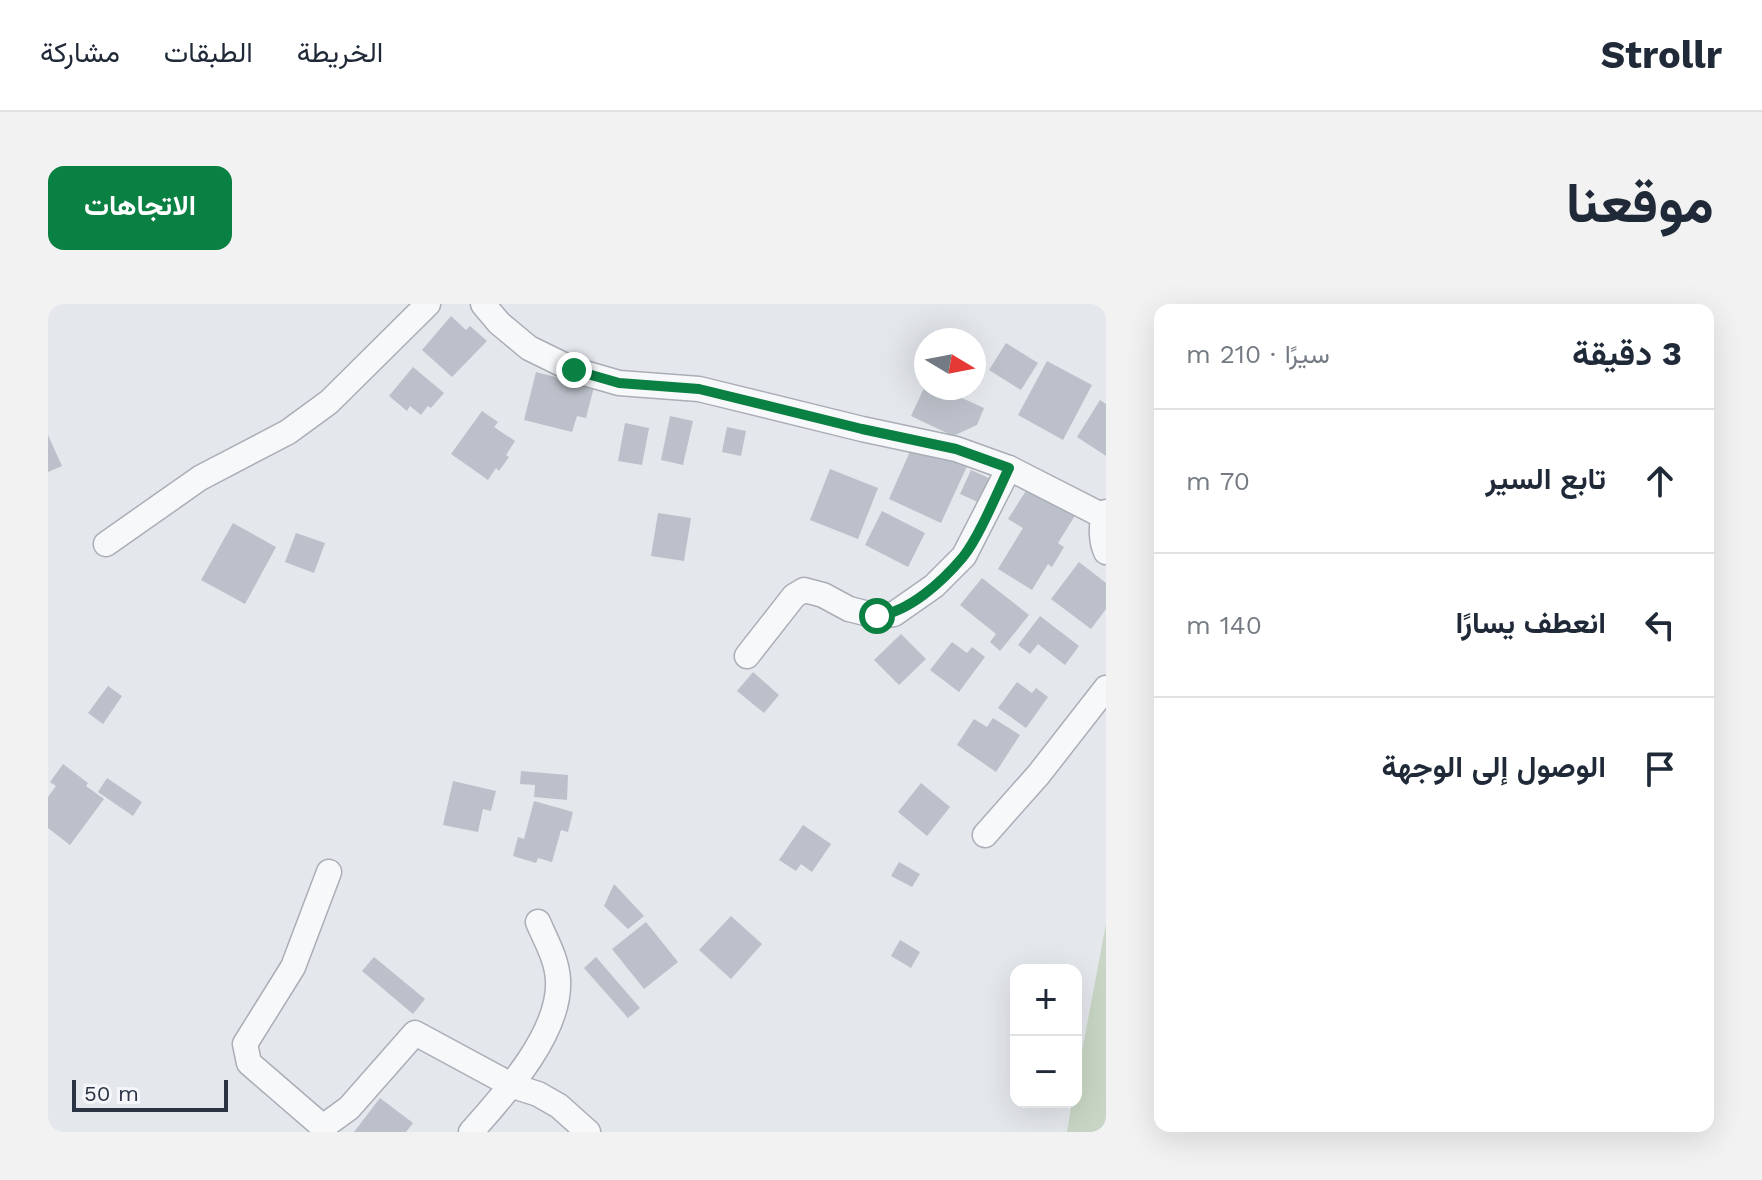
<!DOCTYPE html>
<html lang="ar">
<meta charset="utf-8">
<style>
:root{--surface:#fff;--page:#f2f2f3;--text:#1f2937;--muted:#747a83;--line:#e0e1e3;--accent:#0b8043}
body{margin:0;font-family:"Work Sans",Vazirmatn,sans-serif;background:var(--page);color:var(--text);direction:rtl}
.controls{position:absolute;right:24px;bottom:24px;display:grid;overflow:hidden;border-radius:16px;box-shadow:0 8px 32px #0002}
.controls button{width:72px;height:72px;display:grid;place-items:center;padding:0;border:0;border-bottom:2px solid var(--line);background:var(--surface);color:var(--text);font:40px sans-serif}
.compass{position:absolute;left:866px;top:24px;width:72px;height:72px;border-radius:50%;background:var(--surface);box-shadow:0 8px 32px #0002;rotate:100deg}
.scale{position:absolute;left:24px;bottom:20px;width:156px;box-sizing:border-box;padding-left:8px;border:4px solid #2b3445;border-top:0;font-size:22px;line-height:28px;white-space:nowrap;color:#2b3445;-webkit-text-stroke:6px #f4f6f9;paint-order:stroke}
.stop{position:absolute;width:24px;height:24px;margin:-18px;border:6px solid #0b8043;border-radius:50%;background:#fff}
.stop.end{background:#0b8043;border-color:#fff;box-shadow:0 2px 8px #0008}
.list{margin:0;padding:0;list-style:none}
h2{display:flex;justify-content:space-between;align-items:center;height:104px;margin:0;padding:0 32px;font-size:34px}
h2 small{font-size:26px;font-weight:400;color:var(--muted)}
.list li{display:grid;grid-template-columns:52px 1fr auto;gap:24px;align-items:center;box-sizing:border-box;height:144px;padding:0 32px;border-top:2px solid var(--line)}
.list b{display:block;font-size:30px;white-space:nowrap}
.list em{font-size:26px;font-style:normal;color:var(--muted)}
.icon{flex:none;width:44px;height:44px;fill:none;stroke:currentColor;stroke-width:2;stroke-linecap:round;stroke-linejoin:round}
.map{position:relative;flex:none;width:1058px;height:828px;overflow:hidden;direction:ltr;border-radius:16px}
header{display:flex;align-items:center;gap:48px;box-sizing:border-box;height:112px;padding:0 40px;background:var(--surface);border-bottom:2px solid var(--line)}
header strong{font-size:38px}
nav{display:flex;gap:44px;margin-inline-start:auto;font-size:28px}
.intro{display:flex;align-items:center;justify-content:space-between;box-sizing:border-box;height:192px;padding:0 48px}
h1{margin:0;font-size:56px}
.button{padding:20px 36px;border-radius:16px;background:var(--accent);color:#fff;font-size:28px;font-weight:700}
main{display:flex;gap:48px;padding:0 48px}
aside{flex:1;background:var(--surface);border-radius:16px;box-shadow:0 8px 32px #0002}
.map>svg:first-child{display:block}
.green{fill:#c9d6c5}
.building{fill:#bbc0ca}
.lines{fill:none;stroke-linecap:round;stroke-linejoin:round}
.street-casing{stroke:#a9aeb7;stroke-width:27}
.street{stroke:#f7f8fa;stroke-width:24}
.route{stroke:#0b8043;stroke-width:10}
</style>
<header>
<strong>Strollr</strong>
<nav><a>الخريطة</a><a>الطبقات</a><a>مشاركة</a></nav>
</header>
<div class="intro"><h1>موقعنا</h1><a class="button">الاتجاهات</a></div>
<main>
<aside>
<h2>3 دقيقة<small>سيرًا · 210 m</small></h2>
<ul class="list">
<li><svg class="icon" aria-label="ahead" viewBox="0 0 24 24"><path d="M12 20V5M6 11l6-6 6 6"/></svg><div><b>تابع السير</b></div><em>70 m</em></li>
<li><svg class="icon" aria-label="left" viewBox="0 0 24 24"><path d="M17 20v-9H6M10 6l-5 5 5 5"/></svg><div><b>انعطف يسارًا</b></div><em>140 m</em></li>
<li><svg class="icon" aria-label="arrive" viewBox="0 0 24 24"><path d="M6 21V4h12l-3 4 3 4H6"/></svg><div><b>الوصول إلى الوجهة</b></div></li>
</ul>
</aside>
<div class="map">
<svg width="1058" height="828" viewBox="0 0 1058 828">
<rect width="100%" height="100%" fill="#e4e7ec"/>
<!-- green -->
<polygon class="green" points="1058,620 1058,828 1019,828 1024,798 1028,798 1028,779"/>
<!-- building -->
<g class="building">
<polygon points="403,12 418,26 422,22 439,37 404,73 374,46"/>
<polygon points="958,39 990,59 973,86 941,66"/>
<polygon points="999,57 1044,81 1015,136 970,111"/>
<polygon points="365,63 396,89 383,104 380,102 373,111 362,102 359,107 341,92"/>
<polygon points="488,68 546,83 538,114 529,112 524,128 476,116"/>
<polygon points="876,84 892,84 936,104 929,121 905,132 863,112"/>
<polygon points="1052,96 1058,100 1058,152 1029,133"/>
<polygon points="434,107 450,118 446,123 467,137 458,151 461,153 451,167 448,164 440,176 403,150"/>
<polygon points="622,112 645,117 635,161 613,156"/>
<polygon points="577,119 601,124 594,161 570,157"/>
<polygon points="679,123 698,127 693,152 674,148"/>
<polygon points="0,131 14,162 0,168"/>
<polygon points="867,136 920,160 893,219 841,195"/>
<polygon points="782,165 830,184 810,235 762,216"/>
<polygon points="923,166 943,175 932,199 912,190"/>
<polygon points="981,182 1028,210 1010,239 1016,243 1004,263 1000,260 984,286 950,265 975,224 960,215"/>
<polygon points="834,207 877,229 860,263 817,241"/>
<polygon points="610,209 643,214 636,257 603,252"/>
<polygon points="185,219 228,243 197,300 153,276"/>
<polygon points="248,229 277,239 266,269 237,258"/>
<polygon points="1031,258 1058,279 1058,305 1043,325 1003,295"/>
<polygon points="934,274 981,311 952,347 942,338 948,330 912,301"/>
<polygon points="992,312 1031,342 1017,361 990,340 982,350 970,341"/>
<polygon points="853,330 878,355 851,381 826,356"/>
<polygon points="904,338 919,349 924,343 937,353 911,388 882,366"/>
<polygon points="705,368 731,391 716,409 689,387"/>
<polygon points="969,378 984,389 988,384 1000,393 978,424 950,404"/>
<polygon points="60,382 74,392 55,420 40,409"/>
<polygon points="945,414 972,431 948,468 909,441 926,415 939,423"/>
<polygon points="15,460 40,479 38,482 56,495 22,541 0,524 0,493 8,482 2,478"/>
<polygon points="473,467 520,471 519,496 486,493 487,481 472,480"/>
<polygon points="59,474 94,498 85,512 50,488"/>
<polygon points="405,477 448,487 443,507 435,505 430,528 395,521"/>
<polygon points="873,479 902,503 879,532 850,508"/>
<polygon points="486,497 525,508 520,528 513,526 504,558 490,554 488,559 465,552 470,533 476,535"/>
<polygon points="755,521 783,540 764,568 753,560 748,567 731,556"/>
<polygon points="851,558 872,570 864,583 843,572"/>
<polygon points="566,580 596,612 580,625 556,602"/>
<polygon points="683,612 714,640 683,675 651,646"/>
<polygon points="598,618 630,658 596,685 564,645"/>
<polygon points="852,636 872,648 863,664 843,652"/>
<polygon points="326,653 377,695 365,710 314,667"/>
<polygon points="548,653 592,704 580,714 536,664"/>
<polygon points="332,794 365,819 358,828 306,828"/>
</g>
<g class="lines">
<!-- street casing -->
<g class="street-casing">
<g id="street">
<polyline points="435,0 451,19 481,44 526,66 571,79 651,85 814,125 908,145 961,164 1055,212"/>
<path d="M1058,208C1052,219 1053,237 1058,248"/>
<polyline points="58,240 152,174 240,128 281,98 380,0"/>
<polyline points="699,352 746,292 756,286 775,291 801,305 829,312 846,310 886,282 916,252 961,164"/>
<polyline points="937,531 991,470 1058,384"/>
<polyline points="281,568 245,663 197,740 201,759 275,823 301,804 367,729 465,782 490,790 511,802 540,828"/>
<path d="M423,828C456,791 513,729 510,676C509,655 498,637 490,618"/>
</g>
</g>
<!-- street -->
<use href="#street" class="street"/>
</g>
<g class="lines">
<!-- route -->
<path class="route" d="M526,66L571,79L651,85L814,125L908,145L961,164C949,189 931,233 915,253C894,278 861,308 829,312"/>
</g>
</svg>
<div class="controls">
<button>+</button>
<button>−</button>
</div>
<svg class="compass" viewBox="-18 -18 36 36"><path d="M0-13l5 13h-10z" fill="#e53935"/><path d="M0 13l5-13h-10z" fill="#747a83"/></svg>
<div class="scale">50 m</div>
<div class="stop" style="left:829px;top:312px"></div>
<div class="stop end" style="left:526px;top:66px"></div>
</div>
</main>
